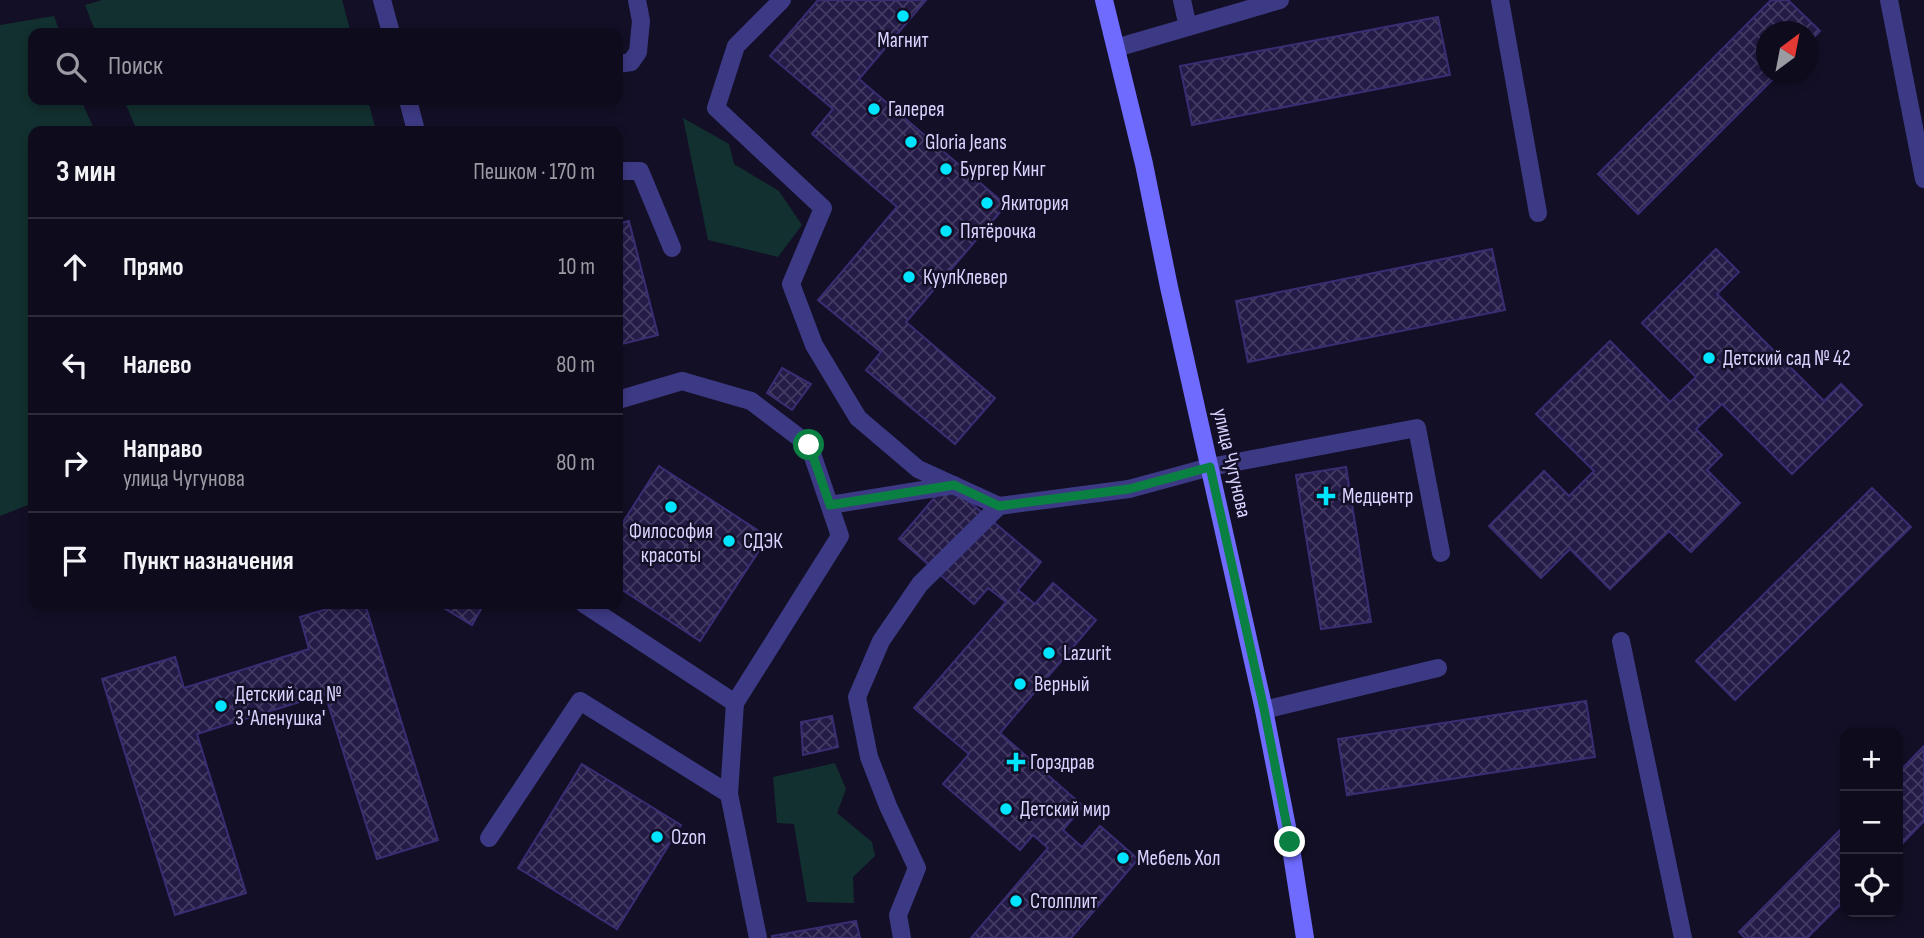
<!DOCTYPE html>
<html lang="ru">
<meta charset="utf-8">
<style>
:root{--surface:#0e0b1c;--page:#1c1929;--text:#f1f3f6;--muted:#9b9ba3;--line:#2e2b3b}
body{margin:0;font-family:"Sofia Sans Condensed",sans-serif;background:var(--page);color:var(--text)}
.controls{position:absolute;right:21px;bottom:21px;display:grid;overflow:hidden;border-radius:14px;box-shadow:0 4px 10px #0003}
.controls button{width:63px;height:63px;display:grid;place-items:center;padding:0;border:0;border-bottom:2px solid var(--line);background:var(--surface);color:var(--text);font:35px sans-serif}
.compass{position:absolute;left:1756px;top:21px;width:63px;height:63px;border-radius:50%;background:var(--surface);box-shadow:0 4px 10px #0003;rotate:32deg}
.stop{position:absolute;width:21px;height:21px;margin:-16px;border:5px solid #0b8043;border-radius:50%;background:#fff}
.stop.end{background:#0b8043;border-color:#fff;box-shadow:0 2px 7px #0008}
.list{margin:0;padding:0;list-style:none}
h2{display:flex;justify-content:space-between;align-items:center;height:91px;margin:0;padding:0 28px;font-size:30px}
h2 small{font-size:23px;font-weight:400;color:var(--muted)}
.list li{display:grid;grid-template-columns:46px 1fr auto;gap:21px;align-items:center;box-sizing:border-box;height:98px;padding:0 28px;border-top:2px solid var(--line)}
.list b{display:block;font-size:26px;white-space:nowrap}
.list p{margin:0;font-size:23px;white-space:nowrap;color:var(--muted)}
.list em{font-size:23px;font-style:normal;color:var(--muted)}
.icon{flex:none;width:38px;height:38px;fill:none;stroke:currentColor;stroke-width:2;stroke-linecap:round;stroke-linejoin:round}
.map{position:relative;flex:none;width:1924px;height:938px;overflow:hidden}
.search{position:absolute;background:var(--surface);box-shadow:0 4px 10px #0003;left:28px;top:28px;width:595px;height:77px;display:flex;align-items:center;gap:18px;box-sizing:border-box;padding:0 24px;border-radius:14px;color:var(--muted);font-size:26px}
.panel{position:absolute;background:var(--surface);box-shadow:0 4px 10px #0003;left:28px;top:126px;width:595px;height:483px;border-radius:14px}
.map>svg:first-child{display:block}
.green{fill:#12302f}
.building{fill:url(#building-cross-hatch);stroke:#3b2d73;stroke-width:2}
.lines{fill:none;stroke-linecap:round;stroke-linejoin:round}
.lane{stroke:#3d3a85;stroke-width:18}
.street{stroke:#3d3a85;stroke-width:18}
.secondary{stroke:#6f6bff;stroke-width:18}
.route{stroke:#0b8043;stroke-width:9}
.poi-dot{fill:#00e5ff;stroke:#130f26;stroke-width:2.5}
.labels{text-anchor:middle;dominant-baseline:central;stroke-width:5;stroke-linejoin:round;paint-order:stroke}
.poi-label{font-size:21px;fill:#d9d4ff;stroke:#130f26;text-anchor:start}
.street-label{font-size:21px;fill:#d9d4ff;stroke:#130f26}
</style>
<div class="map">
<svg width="1924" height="938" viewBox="0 0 1924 938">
<defs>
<pattern id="building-cross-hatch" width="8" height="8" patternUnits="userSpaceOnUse" patternTransform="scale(1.75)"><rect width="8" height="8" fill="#241b47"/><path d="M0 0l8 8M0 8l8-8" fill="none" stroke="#433b63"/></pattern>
</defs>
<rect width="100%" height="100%" fill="#130f26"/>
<!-- green -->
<g class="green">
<polygon points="102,0 342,0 351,33 96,33 85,5"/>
<polygon points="54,16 60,33 33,33 33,100 81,100 95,131 33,131 33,503 0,516 0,25"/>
<polygon points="124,100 368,100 376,131 137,131"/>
<polygon points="683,118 729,144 734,164 779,191 802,225 778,257 708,240"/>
<polygon points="835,763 846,789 837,813 872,842 875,856 853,877 854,903 807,902 794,824 777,823 773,777"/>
</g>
<!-- building -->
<g class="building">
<polygon points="818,0 926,0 859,79 1006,205 906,322 995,398 955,444 866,370 881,352 818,300 897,207 812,134 833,109 770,56"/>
<polygon points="1771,0 1788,0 1820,31 1808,43 1808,32 1766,32 1766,74 1778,74 1638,214 1598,174"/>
<polygon points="1438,17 1450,75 1192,125 1180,66"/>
<polygon points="629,221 658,335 618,345 618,224"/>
<polygon points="1492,249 1505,310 1248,362 1236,301"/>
<polygon points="1716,249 1739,272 1717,294 1824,401 1841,384 1862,405 1792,474 1722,404 1696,429 1722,455 1707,470 1740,503 1691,552 1669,531 1610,589 1570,549 1541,578 1489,526 1544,471 1569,496 1594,471 1536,414 1610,341 1670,402 1696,377 1642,323"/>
<polygon points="782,368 811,384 792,410 767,393"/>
<polygon points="659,466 768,537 700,641 618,587 618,530"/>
<polygon points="1346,467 1371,622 1321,629 1296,475"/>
<polygon points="947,483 1041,562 1018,590 1035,604 1053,583 1096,620 1000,733 1083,806 1063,830 1082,847 1100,826 1138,859 1071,938 971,938 1048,848 1033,835 1020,850 943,784 969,754 914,708 1006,602 988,588 974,604 899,539"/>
<polygon points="1872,488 1911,527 1735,700 1696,661"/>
<polygon points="344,604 365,604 438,840 377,859 325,694 197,734 246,893 175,915 102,679 175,657 184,688 309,649 300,617"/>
<polygon points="446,604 484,604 472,625 444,608"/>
<polygon points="1586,701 1595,757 1347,795 1338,739"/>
<polygon points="832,716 838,747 803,755 801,722"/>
<polygon points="1924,746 1924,821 1898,848 1898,773"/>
<polygon points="582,764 681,825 617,929 518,868"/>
<polygon points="1845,825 1845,900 1807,938 1745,938 1739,932"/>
<polygon points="856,921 860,938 772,938 772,936"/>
</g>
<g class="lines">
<!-- lane -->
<g class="lane">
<polyline points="1182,0 1188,27"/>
<polyline points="1500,0 1538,213"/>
<polyline points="618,64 631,62 638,52 641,21 637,0"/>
<polyline points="618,171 640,171 672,248"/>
<polyline points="1129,489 1210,467 1417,428 1441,553"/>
<polyline points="1621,641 1683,938"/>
<polyline points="1264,710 1438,668"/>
</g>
<!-- street -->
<g class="street">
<polyline points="382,0 391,33"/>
<polyline points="782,0 736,46 716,108 823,208 791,284 814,345 858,418 918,469 999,506 1129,489"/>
<polyline points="1889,0 1924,179"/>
<polyline points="1116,48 1280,0"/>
<polyline points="408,100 416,131"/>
<polyline points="618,400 682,381 751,401 809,445 840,536 735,703 729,794"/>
<polyline points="830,505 954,485"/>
<polyline points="584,604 735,703"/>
<polyline points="489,838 580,701 729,794 758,938"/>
<polyline points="902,938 898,915 917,868 888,806 869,757 857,697 881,641 920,584 999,506"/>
</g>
<!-- secondary -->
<polyline class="secondary" points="1104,0 1144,164 1169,287 1264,710 1290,842 1305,938"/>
</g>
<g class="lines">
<!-- route -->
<polyline class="route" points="809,445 830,505 954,485 999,506 1129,489 1210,467 1264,709 1290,842"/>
</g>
<!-- markers -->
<g class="poi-dot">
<circle cx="903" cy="16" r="7"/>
<circle cx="874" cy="109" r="7"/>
<circle cx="911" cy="142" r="7"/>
<circle cx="946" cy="169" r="7"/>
<circle cx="987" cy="203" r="7"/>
<circle cx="946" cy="231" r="7"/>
<circle cx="909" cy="277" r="7"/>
<circle cx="1709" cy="358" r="7"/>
<path d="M1322.5 485.5h7v7h7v7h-7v7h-7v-7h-7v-7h7z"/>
<circle cx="671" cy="507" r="7"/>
<circle cx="729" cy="541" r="7"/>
<circle cx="1049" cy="653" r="7"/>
<circle cx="1020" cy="684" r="7"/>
<circle cx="221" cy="706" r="7"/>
<path d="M1012.5 751.5h7v7h7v7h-7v7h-7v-7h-7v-7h7z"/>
<circle cx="1006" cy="809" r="7"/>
<circle cx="657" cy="837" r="7"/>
<circle cx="1123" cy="858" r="7"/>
<circle cx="1016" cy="901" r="7"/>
</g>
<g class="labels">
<!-- poi labels -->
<g class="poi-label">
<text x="903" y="40" text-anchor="middle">Магнит</text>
<text x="888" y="109">Галерея</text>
<text x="925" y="142">Gloria Jeans</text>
<text x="960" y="169">Бургер Кинг</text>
<text x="1001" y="203">Якитория</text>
<text x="960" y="231">Пятёрочка</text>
<text x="923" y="277">КуулКлевер</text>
<text x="1723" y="358">Детский сад № 42</text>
<text x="1342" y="496">Медцентр</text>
<text x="671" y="531" text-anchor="middle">Философия<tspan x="671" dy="24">красоты</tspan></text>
<text x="743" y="541">СДЭК</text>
<text x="1063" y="653">Lazurit</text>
<text x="1034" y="684">Верный</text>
<text x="235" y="694">Детский сад №<tspan x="235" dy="24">3 'Аленушка'</tspan></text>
<text x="1030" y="762">Горздрав</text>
<text x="1020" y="809">Детский мир</text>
<text x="671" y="837">Ozon</text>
<text x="1137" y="858">Мебель Хол</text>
<text x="1030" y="901">Столплит</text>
</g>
<!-- street labels -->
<g class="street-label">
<text transform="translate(1232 463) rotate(77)">улица Чугунова</text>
</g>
</g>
</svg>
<div class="controls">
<button>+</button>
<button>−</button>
<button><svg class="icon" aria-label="locate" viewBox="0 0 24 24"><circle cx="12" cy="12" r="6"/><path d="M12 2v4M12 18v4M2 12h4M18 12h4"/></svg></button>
</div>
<svg class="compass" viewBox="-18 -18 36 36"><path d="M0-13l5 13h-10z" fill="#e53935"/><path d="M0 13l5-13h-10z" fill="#9b9ba3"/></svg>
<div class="stop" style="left:809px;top:445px"></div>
<div class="stop end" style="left:1290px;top:842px"></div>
<div class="search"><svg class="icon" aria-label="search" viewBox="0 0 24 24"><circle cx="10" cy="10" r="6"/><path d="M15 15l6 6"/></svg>Поиск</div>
<section class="panel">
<h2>3 мин<small>Пешком · 170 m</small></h2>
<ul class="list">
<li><svg class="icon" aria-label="ahead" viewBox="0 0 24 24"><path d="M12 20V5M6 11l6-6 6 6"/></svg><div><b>Прямо</b></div><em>10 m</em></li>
<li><svg class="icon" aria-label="left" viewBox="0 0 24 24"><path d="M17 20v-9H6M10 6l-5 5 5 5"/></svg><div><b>Налево</b></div><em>80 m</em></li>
<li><svg class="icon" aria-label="right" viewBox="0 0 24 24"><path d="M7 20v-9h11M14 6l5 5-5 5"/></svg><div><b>Направо</b><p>улица Чугунова</p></div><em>80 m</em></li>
<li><svg class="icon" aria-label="arrive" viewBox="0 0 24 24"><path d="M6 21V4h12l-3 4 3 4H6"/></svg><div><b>Пункт назначения</b></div></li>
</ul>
</section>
</div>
